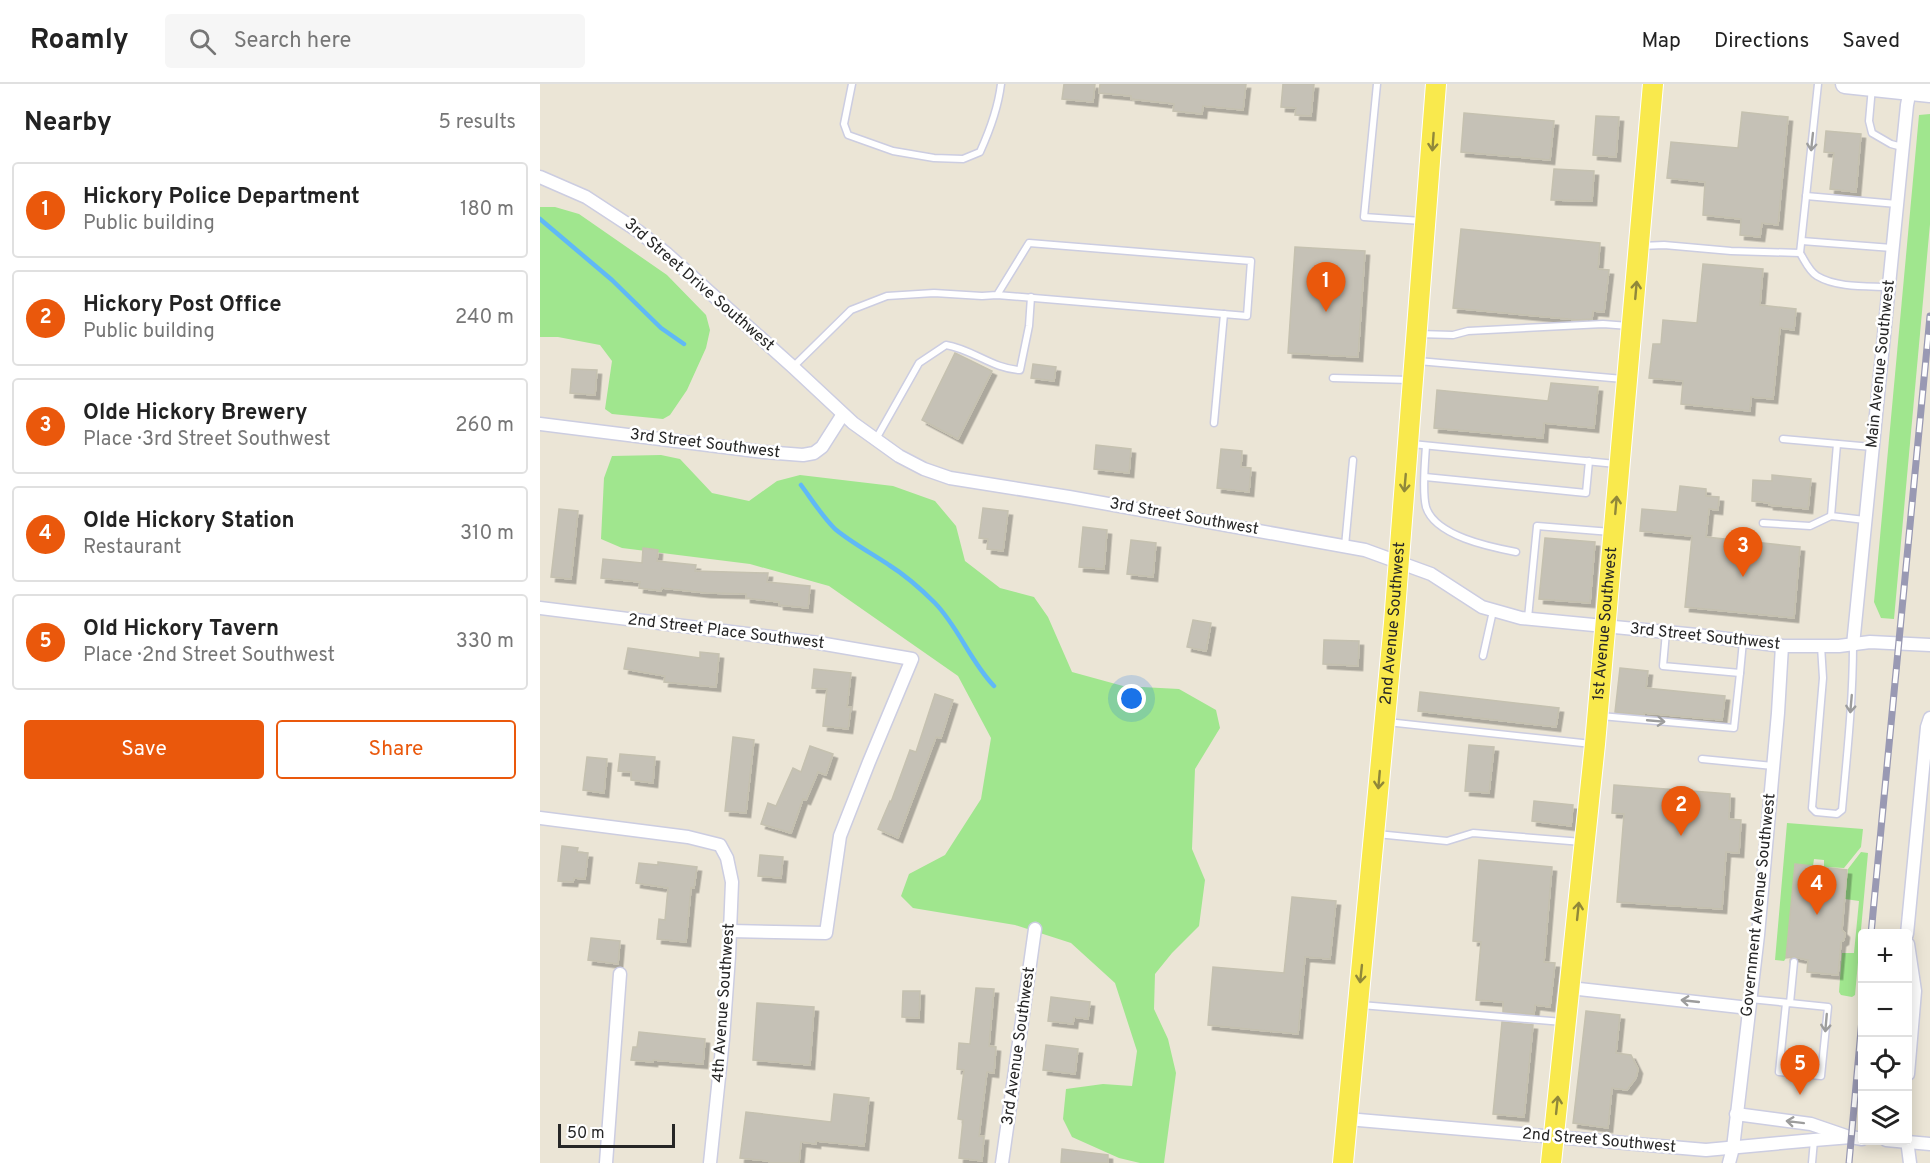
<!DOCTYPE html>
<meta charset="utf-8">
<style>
:root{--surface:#fff;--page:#f6f6f6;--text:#222;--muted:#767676;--line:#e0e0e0;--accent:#ea580c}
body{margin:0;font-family:Overpass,sans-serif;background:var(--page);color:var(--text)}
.controls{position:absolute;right:18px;bottom:18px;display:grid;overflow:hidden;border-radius:6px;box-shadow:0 3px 15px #0003}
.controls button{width:54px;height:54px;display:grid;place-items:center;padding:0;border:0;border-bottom:2px solid var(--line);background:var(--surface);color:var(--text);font:30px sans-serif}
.scale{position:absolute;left:18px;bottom:15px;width:117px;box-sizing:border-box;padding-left:6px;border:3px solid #262626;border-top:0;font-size:16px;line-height:21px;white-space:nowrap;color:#262626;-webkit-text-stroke:4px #fff;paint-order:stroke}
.you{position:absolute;left:592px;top:615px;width:21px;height:21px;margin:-15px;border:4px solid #fff;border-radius:50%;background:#1a73e8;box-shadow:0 0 0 9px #1a73e833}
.badge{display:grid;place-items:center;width:39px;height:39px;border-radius:50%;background:var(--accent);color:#fff;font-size:20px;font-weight:700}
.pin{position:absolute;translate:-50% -50px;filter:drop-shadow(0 2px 3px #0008)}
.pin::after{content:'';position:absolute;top:32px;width:21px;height:18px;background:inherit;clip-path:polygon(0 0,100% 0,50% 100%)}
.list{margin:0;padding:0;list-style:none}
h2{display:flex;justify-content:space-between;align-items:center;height:78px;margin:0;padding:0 24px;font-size:26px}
h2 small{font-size:20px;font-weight:400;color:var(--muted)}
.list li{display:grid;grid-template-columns:39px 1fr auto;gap:18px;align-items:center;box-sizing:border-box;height:96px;margin:0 12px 12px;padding:0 12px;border:2px solid var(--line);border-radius:6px}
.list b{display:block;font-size:22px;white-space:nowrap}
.list p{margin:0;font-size:20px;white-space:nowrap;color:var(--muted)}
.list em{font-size:20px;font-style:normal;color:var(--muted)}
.actions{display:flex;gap:12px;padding:18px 24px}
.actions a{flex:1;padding:14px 0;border:2px solid var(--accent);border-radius:6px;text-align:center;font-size:21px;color:var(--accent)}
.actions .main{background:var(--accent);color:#fff}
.icon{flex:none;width:33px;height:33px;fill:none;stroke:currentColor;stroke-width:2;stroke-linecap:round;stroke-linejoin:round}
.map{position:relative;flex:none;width:1390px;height:1079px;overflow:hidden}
header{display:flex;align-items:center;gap:36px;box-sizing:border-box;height:84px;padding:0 30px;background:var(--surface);border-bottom:2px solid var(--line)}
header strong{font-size:28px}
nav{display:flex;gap:33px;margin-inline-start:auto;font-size:21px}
.search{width:420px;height:54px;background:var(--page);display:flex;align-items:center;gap:15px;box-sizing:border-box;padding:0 21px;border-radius:6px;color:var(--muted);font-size:22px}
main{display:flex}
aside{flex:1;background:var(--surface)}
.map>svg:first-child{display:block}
.green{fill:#a0e68e}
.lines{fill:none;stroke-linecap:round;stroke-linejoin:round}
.stream{stroke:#60b9f6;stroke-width:4.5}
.building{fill:#c5c1b6;stroke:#c5c1b0;stroke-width:1.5;filter:url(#shadow)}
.service-casing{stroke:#cccde1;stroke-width:9}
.minor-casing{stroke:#cccde1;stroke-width:15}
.secondary-casing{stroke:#cccde1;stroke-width:21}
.primary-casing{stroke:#fff;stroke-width:22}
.service{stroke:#fff;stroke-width:6}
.minor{stroke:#fff;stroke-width:12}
.secondary{stroke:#fff;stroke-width:18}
.primary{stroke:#f9e94d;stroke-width:20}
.rail-casing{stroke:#9999b3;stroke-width:7}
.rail{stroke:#fff;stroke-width:4.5;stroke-dasharray:14;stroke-linecap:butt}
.oneway{stroke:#90883a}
.oneway2{stroke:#9d9d9d}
.labels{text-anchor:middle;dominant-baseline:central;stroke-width:5;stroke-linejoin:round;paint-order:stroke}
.street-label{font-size:16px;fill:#262626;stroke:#fff}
</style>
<header>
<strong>Roamly</strong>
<div class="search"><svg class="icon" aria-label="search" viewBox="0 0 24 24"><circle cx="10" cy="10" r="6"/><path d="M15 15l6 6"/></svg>Search here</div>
<nav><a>Map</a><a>Directions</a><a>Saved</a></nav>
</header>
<main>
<aside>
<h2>Nearby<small>5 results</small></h2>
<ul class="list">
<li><span class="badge">1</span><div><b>Hickory Police Department</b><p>Public building</p></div><em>180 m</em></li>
<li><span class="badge">2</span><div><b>Hickory Post Office</b><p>Public building</p></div><em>240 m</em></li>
<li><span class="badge">3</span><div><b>Olde Hickory Brewery</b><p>Place · 3rd Street Southwest</p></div><em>260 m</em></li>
<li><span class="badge">4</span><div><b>Olde Hickory Station</b><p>Restaurant</p></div><em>310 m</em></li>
<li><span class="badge">5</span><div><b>Old Hickory Tavern</b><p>Place · 2nd Street Southwest</p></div><em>330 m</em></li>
</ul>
<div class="actions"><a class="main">Save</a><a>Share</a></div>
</aside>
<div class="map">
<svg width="1390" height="1079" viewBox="0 0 1390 1079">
<defs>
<filter id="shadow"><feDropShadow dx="4.5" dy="4.5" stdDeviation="0" flood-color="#0004"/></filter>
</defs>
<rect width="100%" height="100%" fill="#ebe5d6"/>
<!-- green -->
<g class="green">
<polygon points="1390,30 1390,140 1354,535 1341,534 1334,518 1379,31"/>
<polygon points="0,123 15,123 39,130 127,191 166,231 170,246 166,264 147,306 130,331 123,335 72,330 65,325 72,277 60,261 18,253 0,253"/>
<polygon points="121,371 140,375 172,409 209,417 237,397 260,391 353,402 395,417 416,442 425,477 460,504 494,513 508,533 532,588 583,602 639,605 676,626 680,644 655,685 652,765 665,796 659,842 632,869 615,890 614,925 628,955 636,989 624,1079 600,1079 579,1074 532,1053 523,1035 526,1005 563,1000 592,1002 597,967 575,899 531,859 475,841 373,824 361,812 369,790 405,771 441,715 451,654 418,592 289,502 210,480 82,464 61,455 64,394 72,372"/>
<polygon points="1247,739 1323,745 1321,763 1304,784 1284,783 1284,776 1274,775 1273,782 1255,780 1246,874 1244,877 1235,876"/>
<polygon points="1321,768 1328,769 1315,911 1312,913 1301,911 1299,908 1302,869 1314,869 1319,817 1305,815 1308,785"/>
</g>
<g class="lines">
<!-- stream -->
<g class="stream">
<polyline points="0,135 72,196 121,244 144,260"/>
<path d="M261,401C272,416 282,432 295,445C312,459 331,469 349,481C365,491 382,506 395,519C419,544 430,577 454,602"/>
</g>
</g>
<!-- building -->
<g class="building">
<polygon points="524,0 555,0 553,18 522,15"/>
<polygon points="560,0 706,0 703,26 663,22 662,30 633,27 634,20 591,15 591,12 559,9"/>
<polygon points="743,0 774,0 771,32 755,31 756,24 741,23"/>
<polygon points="1202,28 1248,33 1238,141 1222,139 1220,153 1200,151 1201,135 1163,131 1165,98 1127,94 1131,58 1198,64"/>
<polygon points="924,29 1014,37 1010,76 921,68"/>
<polygon points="1056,32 1079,33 1076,73 1053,71"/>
<polygon points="1286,47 1321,50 1316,108 1290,105 1294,69 1284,68"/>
<polygon points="1014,85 1054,87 1052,117 1011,116"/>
<polygon points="921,145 1060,159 1058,185 1069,186 1064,228 1053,227 1052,235 1038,236 913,224"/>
<polygon points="755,163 825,167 818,273 748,269"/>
<polygon points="1163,180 1223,185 1220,221 1256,225 1254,246 1240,244 1233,315 1211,313 1210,327 1141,320 1143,297 1109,294 1113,260 1121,260 1123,236 1157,239"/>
<polygon points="415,269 452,287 418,355 382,336"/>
<polygon points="493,280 516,283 514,297 491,294"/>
<polygon points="32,285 57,286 55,311 30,309"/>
<polygon points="1011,299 1058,303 1054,344 1004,339 1003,354 894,344 897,306 1008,317"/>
<polygon points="556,361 591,365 589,389 554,385"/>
<polygon points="681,365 702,367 701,383 711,384 709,408 677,404"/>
<polygon points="1232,391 1271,395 1268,425 1229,421 1229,419 1212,417 1213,396 1232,397"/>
<polygon points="1140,402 1166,405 1166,412 1179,413 1178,426 1169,425 1166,453 1260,463 1254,534 1145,523 1152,452 1100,447 1102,425 1137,428"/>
<polygon points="443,424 468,427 463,467 447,465 448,455 439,454"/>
<polygon points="19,425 38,427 31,495 11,493"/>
<polygon points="543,443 567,446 564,485 539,483"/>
<polygon points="1005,454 1055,458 1050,519 999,515"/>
<polygon points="591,456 616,459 613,493 587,490"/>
<polygon points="103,464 118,466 117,477 156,481 155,487 228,489 227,498 270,502 268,524 239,521 239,518 206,514 206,510 166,509 122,504 121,507 99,504 100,498 61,494 63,475 102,479"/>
<polygon points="653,536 671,539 666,567 647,563"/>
<polygon points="784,556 819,557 818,582 783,580"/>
<polygon points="88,564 160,574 160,568 179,570 176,603 124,598 125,592 84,585"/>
<polygon points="1080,584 1108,587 1106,604 1185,612 1182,636 1104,629 1104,631 1075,628"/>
<polygon points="274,585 311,589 307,623 311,623 308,645 283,642 287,605 272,604"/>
<polygon points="880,608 1019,624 1016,643 878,627"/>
<polygon points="395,610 413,616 401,654 396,653 358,754 338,745 350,717 351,718 370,666 376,668"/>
<polygon points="193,653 214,656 206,729 185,727"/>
<polygon points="929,661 954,663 949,709 925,707"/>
<polygon points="270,662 293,670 286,691 278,688 266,716 263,715 251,749 221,740 228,719 236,722 253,684 261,688"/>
<polygon points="80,670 115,673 113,699 91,696 91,688 78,687"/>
<polygon points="47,673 67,675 64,709 43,706"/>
<polygon points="1074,701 1190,710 1189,735 1201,736 1199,769 1186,768 1182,825 1077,818 1084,730 1072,729"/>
<polygon points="994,717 1033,721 1031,742 992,737"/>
<polygon points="22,762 38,764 37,768 48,769 45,795 34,794 33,798 18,797"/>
<polygon points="220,771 243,773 241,794 218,792"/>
<polygon points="939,776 1012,783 1004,878 1015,879 1010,923 995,921 994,930 963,928 963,918 936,916 941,858 933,857"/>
<polygon points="118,778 157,783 154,804 151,804 146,858 117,855 119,835 125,836 128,804 96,799 99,779 118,781"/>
<polygon points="1255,780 1307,786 1302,846 1305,849 1304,856 1301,858 1298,891 1267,888 1268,876 1254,873 1246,874"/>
<polygon points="752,813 796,817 790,875 765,873 758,950 668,941 673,883 744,889"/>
<polygon points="51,854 80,857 78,880 48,876"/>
<polygon points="436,904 454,905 449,962 456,963 454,989 447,988 439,1052 444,1052 442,1077 419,1074 423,1036 418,1035 424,986 417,985 419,959 430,960"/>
<polygon points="363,907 380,907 379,934 362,933"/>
<polygon points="511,913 550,918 548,935 534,933 533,940 508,937"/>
<polygon points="217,919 274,923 270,981 213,976"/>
<polygon points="1046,927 1080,931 1076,969 1091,971 1098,985 1096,994 1087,1006 1072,1004 1068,1044 1033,1039"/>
<polygon points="962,938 993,941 984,1033 953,1030"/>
<polygon points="99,948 165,955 163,980 113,976 113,978 91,976 93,963 97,963"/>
<polygon points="506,961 538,965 535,990 503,986"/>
<polygon points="294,1010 329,1014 324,1062 276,1057 276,1060 261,1058 259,1079 229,1079 229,1077 200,1074 206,1028 291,1038"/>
<polygon points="522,1065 568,1071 568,1079 521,1079"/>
</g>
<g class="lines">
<!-- service casing -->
<g class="service-casing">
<g id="service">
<path d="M312,0L304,40L308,51L353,67L394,74L423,75L440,68C450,46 458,25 461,0"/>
<polyline points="837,0 824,133 882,137"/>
<polyline points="1332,3 1329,37 1332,49 1351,60 1362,63"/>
<polyline points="1266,112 1357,120"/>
<polyline points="1262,157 1352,164"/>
<polyline points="1101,162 1124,161 1191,167 1260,169 1278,0"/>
<path d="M1260,169C1265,177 1269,187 1277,192C1297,204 1327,202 1349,203"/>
<polyline points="878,250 913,251 928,247 1063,240 1089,242"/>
<polyline points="878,277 1083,295"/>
<polyline points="253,283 311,226 347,212 394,209 442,212 457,211 489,159 711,177 707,232 457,211"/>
<polyline points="793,294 870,296"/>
<polyline points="674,339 684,230"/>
<path d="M336,355L379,279L406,261C432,265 453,285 480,286L489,242L491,213"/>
<polyline points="1243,355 1332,363"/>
<polyline points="872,360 1076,380"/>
<path d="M886,362C885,378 882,408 886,423C895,452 950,463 976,468"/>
<polyline points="885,393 1046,409 1049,377"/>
<polyline points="1291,432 1297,360"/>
<polyline points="1223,439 1270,442 1291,432 1325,436"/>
<polyline points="805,462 813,376"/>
<polyline points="988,534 997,442 1071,448"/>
<polyline points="1126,548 1123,582 1200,589 1203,557"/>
<path d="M1281,562L1283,594L1272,724L1276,728L1297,730L1302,726C1307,671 1313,616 1313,561"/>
<polyline points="943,572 953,527"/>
<polyline points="1061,632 1194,644 1200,589"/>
<polyline points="847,638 1052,660"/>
<polyline points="1162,675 1233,682"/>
<polyline points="837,750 907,757 933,749 1042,758"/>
<polyline points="1210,915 1288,923 1281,992 1239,988 1246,919"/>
<polyline points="1250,919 1254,878"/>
<polyline points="821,921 1023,938"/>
<polyline points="1272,1079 1274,1056"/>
</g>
</g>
<!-- minor casing -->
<g class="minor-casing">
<g id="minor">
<polyline points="0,93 46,113 98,147 127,170 253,283 313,339 359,372 384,385 410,394 529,413 825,466 891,490 942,523 981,534 1157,551 1242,562 1299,562 1330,558 1390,561"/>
<polyline points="0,340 224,368 263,371 274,369 282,363 303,330"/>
<polyline points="0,524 279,559 372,575 329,678 300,752 286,849 190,847"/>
<polyline points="1313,561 1367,21 1371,1"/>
<polyline points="0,734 148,753 180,761 187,774 192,798 189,872 183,955 170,1079"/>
<polyline points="1367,850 1387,643 1390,634"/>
<polyline points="1368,860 1375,907 1368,990"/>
<polyline points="1030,904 1209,924"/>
<polyline points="1196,1030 1271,1040 1306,1052"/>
<polyline points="807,1035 1166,1066 1274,1056 1311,1053 1322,1055"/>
<polyline points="1346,1056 1390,1060"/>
<polyline points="1367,1056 1370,1079"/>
<polyline points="66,1079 80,890"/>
<polyline points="462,1079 495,845"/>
<polyline points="1189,1079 1193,1064 1218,851 1238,629 1242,562"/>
</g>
</g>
<!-- secondary casing -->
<g class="secondary-casing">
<polyline id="secondary" points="1305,0 1390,9"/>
</g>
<!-- primary casing -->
<g class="primary-casing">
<g id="primary">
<path id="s1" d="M803,1079L854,539L896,0"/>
<path id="s2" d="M1011,1079L1055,660L1113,0"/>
</g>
</g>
<!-- service -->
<use href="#service" class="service"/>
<!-- minor -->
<use href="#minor" class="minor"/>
<!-- secondary -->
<use href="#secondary" class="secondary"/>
<!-- primary -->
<use href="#primary" class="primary"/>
<!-- rail casing -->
<g class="rail-casing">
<g id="rail">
<polyline points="1331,850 1390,232"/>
<polyline points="1309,1079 1322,935"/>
</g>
</g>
<!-- rail -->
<use href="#rail" class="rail"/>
</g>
<!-- one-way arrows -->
<defs><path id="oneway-shaft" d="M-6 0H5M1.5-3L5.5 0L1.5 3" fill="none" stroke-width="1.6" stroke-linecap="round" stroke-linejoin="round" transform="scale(1.5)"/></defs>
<g class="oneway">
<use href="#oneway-shaft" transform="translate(893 58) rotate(94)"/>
<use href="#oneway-shaft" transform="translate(1096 206) rotate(-85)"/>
<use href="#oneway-shaft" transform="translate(865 399) rotate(95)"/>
<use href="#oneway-shaft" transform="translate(1076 421) rotate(-85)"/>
<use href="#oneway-shaft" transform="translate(839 696) rotate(95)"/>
<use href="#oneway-shaft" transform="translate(1038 827) rotate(-84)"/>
<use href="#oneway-shaft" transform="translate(821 890) rotate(96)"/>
<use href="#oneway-shaft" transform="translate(1017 1021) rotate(-84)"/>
</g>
<g class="oneway2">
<use href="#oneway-shaft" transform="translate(1272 58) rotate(96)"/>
<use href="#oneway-shaft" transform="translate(1311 620) rotate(95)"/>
<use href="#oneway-shaft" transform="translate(1116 637) rotate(5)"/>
<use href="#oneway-shaft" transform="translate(1150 917) rotate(-174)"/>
<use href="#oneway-shaft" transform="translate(1286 939) rotate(95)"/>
<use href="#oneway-shaft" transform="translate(1255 1038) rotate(-173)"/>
</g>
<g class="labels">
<!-- street labels -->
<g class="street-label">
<text transform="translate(159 201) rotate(41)">3rd Street Drive Southwest</text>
<text transform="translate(1341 280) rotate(-84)">Main Avenue Southwest</text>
<text transform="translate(165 360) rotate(7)">3rd Street Southwest</text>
<text transform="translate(644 433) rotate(10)">3rd Street Southwest</text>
<text stroke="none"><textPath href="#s1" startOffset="542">2nd Avenue Southwest</textPath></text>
<text stroke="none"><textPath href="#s2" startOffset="542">1st Avenue Southwest</textPath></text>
<text transform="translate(186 548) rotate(7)">2nd Street Place Southwest</text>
<text transform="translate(1165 553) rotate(6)">3rd Street Southwest</text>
<text transform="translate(1219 821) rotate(-84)">Government Avenue Southwest</text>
<text transform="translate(184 919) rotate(-86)">4th Avenue Southwest</text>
<text transform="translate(479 962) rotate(-82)">3rd Avenue Southwest</text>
<text transform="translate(1059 1057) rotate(5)">2nd Street Southwest</text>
</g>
</g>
</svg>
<div class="controls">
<button>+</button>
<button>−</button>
<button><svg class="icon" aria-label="locate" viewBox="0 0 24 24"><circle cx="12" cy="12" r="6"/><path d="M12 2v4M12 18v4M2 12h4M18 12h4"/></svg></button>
<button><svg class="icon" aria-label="layers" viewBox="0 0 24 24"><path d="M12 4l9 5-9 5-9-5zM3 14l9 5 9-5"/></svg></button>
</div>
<div class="scale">50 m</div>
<div class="you"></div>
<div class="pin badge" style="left:786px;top:228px">1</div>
<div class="pin badge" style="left:1141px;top:752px">2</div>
<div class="pin badge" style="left:1203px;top:493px">3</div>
<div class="pin badge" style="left:1277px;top:831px">4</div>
<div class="pin badge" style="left:1260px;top:1011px">5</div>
</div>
</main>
